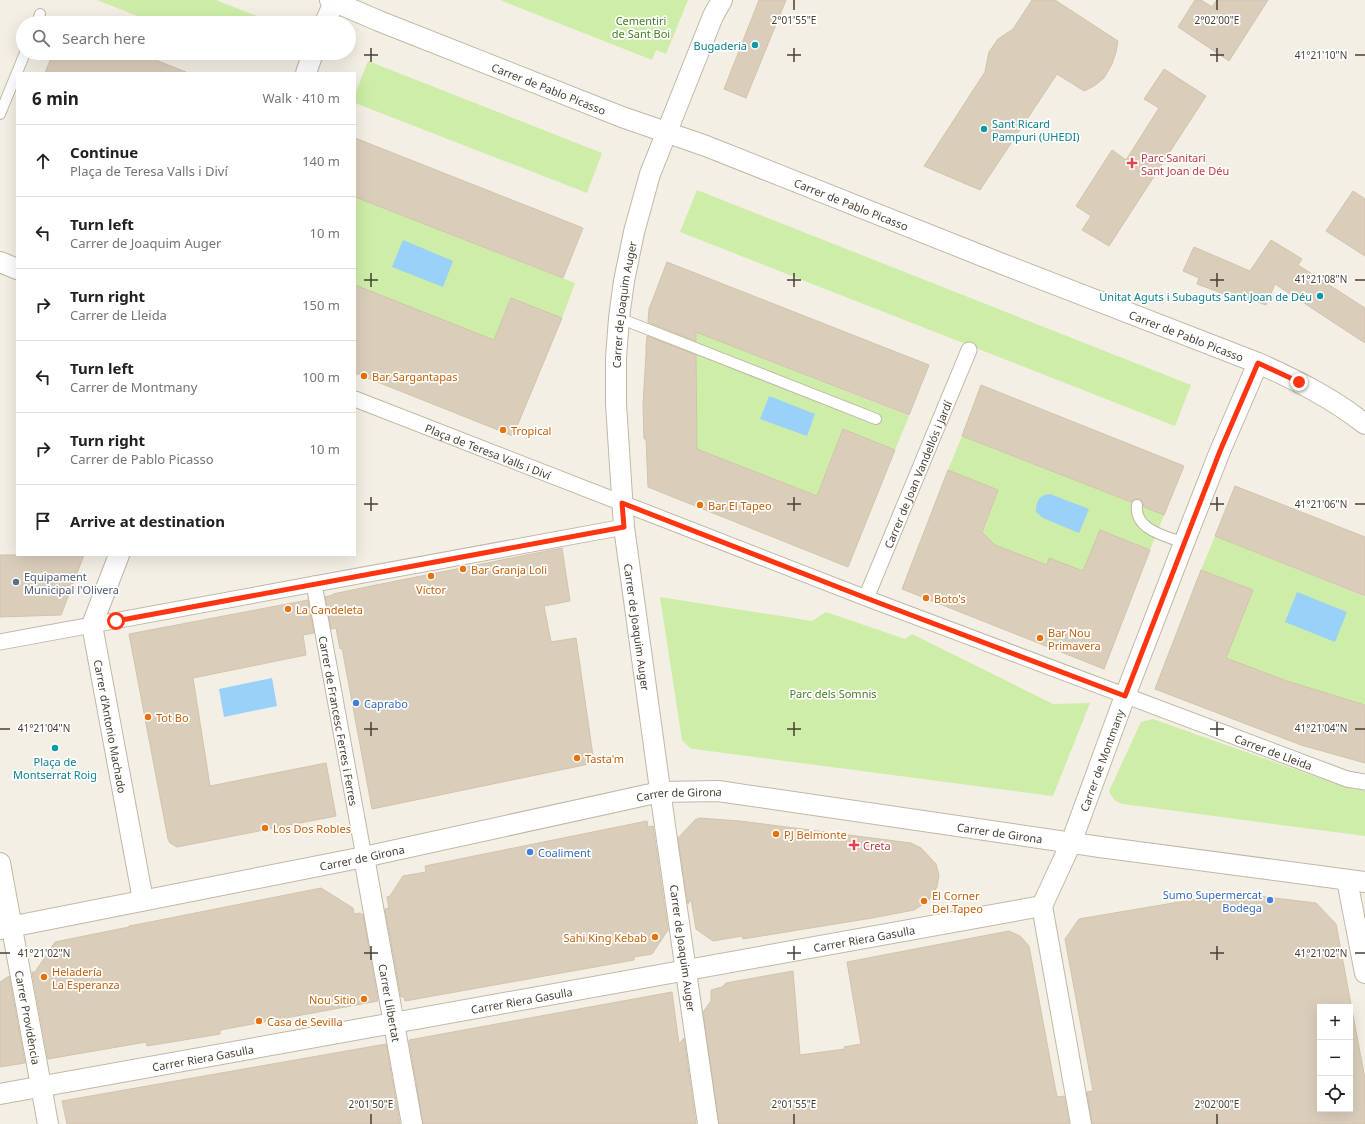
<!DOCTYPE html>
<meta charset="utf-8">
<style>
:root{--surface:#fff;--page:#f6f6f6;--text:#202124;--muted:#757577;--line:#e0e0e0}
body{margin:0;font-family:"Noto Sans",sans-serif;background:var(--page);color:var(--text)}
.controls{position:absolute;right:12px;bottom:12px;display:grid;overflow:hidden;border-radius:0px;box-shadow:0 4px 16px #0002}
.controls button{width:36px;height:36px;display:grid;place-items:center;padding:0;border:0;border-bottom:1px solid var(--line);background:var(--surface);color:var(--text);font:20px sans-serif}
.stop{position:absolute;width:12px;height:12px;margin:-9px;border:3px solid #ff3410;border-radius:50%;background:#fff}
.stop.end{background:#ff3410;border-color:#fff;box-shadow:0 1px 4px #0008}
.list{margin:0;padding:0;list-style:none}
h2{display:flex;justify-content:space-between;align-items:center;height:52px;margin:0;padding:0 16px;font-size:17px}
h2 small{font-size:13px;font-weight:400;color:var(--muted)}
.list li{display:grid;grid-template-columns:26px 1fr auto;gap:12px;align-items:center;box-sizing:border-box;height:72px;padding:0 16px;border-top:1px solid var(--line)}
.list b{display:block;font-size:15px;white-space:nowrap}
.list p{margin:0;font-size:13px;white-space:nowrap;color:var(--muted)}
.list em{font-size:13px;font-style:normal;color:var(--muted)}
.icon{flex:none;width:22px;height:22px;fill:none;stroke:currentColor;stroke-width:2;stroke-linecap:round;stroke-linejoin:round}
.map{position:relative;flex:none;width:1365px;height:1124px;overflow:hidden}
.search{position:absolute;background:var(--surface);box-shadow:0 4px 16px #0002;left:16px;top:16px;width:340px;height:44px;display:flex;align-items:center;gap:10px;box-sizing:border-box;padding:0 14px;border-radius:22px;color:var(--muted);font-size:15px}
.panel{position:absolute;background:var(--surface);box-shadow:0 4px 16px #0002;left:16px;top:72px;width:340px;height:484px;border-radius:0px}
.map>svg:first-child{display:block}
.green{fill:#ceeda8}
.water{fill:#99d1f8}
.building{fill:#dacebb;stroke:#d2c3ab;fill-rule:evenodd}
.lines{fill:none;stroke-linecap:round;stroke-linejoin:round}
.service-casing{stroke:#c1b7a6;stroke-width:12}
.pedestrian-casing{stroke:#c1b7a6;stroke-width:17}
.minor-casing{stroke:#c1b7a6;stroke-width:22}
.service{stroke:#fff;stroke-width:10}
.pedestrian{stroke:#fff;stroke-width:15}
.minor{stroke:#fff;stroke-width:20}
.route{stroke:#ff3410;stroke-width:5}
.ticks{fill:none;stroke:#473f33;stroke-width:1.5}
.culture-dot{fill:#0f9aa8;stroke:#fff;stroke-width:1.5}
.health-dot{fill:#e0444e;stroke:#fff;stroke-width:1.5}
.food-dot{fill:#e8710a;stroke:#fff;stroke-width:1.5}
.service-dot{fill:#5c6f8a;stroke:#fff;stroke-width:1.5}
.shop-dot{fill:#3f7fe0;stroke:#fff;stroke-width:1.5}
.labels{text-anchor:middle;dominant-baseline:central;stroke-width:3.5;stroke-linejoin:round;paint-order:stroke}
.park-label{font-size:11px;fill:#447f20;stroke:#fff}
.culture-label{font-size:11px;fill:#0d838f;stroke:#fff;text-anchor:end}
.street-label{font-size:11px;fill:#473f33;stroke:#fff}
.health-label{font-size:11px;fill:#be3a42;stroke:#fff;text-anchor:start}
.food-label{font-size:11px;fill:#c56008;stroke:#fff;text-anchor:start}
.service-label{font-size:11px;fill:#4e5e75;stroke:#fff;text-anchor:start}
.shop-label{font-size:11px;fill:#366cbe;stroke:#fff;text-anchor:start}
.ticks-label{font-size:10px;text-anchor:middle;fill:#473f33;stroke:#fff;stroke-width:3.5;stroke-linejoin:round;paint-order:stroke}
</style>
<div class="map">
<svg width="1365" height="1124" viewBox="0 0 1365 1124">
<rect width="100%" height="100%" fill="#f4efe4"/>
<!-- green -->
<g class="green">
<polygon points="97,0 216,0 274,23 155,23"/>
<polygon points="500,0 688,0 666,54 656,50 652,60"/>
<polygon points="368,61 602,153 587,193 355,103 355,94"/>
<polygon points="697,190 1191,385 1175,426 680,232"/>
<polygon points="355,197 575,283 562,318 511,298 494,340 355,285"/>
<polygon points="649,313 909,416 895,450 843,429 817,496 697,449 649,352 645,350"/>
<polygon points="962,436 1164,515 1150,550 1100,530 1073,598 972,558 998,490 948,470"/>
<polygon points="1215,536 1365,597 1365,705 1287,681 1226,658 1253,590 1201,570"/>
<polygon points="660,597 812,621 826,612 905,639 912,634 1053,704 1090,703 1053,796 694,749 690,748 682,740"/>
<path d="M1153,719L1345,787L1365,791V836L1139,806C1125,804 1115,806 1109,791L1141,722Z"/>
</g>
<!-- water -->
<g class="water">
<polygon points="403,240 453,261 443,287 392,267"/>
<polygon points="769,396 815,414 807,436 760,419"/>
<path d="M1050,494L1089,509L1079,533L1043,518L1036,512C1036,501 1039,495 1050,494Z"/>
<polygon points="1297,592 1347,612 1335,642 1285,622"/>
<polygon points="272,678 277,706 224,717 219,689"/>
</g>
<!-- building -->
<g class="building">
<polygon points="759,0 786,0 746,98 724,89"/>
<polygon points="1032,0 1055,0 1118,41 1116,52 1112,64 1104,78 1094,86 1084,91 1057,74 980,190 924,166 985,72 989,52 998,39 1013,29"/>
<polygon points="1195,0 1201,0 1212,7 1217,0 1268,0 1229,61 1178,27"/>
<polygon points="53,53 138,53 186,72 186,73 45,73"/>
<polygon points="1164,69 1206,96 1109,246 1082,230 1091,216 1076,206 1112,150 1126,160 1159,108 1144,99"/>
<polygon points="355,138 583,228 563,278 355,197"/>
<polygon points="1353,191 1365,199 1365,256 1326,231"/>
<polygon points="1271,240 1302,259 1298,265 1365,308 1365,343 1275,284 1266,305 1232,293 1230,297 1216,291 1197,284 1199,278 1183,271 1194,247 1250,271"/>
<polygon points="667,262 929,365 909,415 696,332 696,341 648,322 649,309"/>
<polygon points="355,285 494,340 511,298 562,318 513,436 355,373"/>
<polygon points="647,336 696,355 697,449 817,496 843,429 895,450 848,567 648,487 646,439 644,439 643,405"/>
<polygon points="981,385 1184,466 1164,515 1144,507 1143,502 1140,499 1134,499 1131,502 962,436"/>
<polygon points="948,470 998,490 982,532 995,545 1047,565 1049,558 1083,571 1100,530 1150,550 1104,669 902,589"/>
<polygon points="1235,486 1365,537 1365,596 1215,536"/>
<polygon points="562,548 570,601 544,606 551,642 576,638 594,763 372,809 342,648 340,649 336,628 331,629 325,597 333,595 333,594 376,585"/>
<polygon points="0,555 84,555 61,615 0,617"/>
<polygon points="1201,570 1253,590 1226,658 1287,681 1365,705 1365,763 1301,745 1155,689"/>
<polygon points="308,600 314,633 303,635 306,655 193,678 210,786 326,763 336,816 177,847 170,843 168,839 129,634"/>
<polygon points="699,818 740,821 911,843 921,848 936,864 939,875 937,887 928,901 914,910 872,918 743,939 742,936 713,941 696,929 691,899 688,904 678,838 695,820"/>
<polygon points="647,821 648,827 653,826 668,930 652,954 634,957 634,960 405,1001 404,997 401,997 385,909 389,908 387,897 390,896 403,876 426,872 425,866"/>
<polygon points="321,888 353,908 354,914 360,913 363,915 378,1001 220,1030 220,1034 147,1046 146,1042 48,1059 32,972 35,972 55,942 129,927 129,926 140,924"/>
<path d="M1232,893L1316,903L1336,924L1365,1079V1124H1092L1087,1092L1093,1091L1065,939L1079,919ZM1320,1007H1350V1109H1320Z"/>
<polygon points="1009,931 1020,936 1029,946 1057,1097 1064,1096 1069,1124 719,1124 703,1012 711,1001 711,990 722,987 726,983 793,971 800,1055 845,1049 844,1047 861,1044 847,962"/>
<polygon points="9,976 25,1063 0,1067 0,982"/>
<polygon points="672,992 679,1044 684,1038 696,1124 423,1124 409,1040"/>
<polygon points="386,1044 400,1124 67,1124 62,1101"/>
</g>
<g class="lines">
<!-- service casing -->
<g class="service-casing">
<g id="service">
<polyline points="37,23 40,14"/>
<polyline points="0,114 25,53"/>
<polyline points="619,318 876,419"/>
<path d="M1137,505C1134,530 1166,536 1184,543"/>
</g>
</g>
<!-- pedestrian casing -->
<g class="pedestrian-casing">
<g id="pedestrian">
<path id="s1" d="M355,399L866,598L1347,779L1365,782"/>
<path id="s2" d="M314,584L364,857"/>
<path id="s3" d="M866,598L969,350"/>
<polyline points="0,642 624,527"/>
</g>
</g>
<!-- minor casing -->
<g class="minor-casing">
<g id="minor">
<path id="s4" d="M330,0L379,21L622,117L706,146L1000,263L1258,363C1296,380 1332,398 1365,424"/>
<polyline points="325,23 334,2"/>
<polyline points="306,73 313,53"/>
<polyline points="0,262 17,269"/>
<path id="s5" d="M119,555L92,625L143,900"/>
<path id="s6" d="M364,857L412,1124"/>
<path id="s7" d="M0,863L48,1124"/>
<polyline points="1347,880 1365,973"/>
<path id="s8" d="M0,929L364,857L660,792L718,791L1100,847L1365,882"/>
<path id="s9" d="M0,1094L1042,906"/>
<path id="s10" d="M708,1124L665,826L624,527L616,404V358L619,318L624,281L634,232L650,174L713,16L722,0"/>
<path id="s11" d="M1081,1124L1042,906L1071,843L1125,696L1184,543L1220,451L1258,363"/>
</g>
</g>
<!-- service -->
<use href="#service" class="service"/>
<!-- pedestrian -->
<use href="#pedestrian" class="pedestrian"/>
<!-- minor -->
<use href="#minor" class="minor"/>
</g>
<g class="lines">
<!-- route -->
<polyline class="route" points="116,621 624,527 622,503 866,598 1125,696 1220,451 1258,363 1299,382"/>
</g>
<!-- ticks -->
<path class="ticks" d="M794,0V10M1217,0V10M371,48V62M794,48V62M1217,48V62M364,55H378M787,55H801M1210,55H1224M1355,55H1365M371,273V287M794,273V287M1217,273V287M364,280H378M787,280H801M1210,280H1224M1355,280H1365M371,497V511M794,497V511M1217,497V511M364,504H378M787,504H801M1210,504H1224M1355,504H1365M371,722V736M794,722V736M1217,722V736M0,729H10M364,729H378M787,729H801M1210,729H1224M1355,729H1365M371,946V960M794,946V960M1217,946V960M0,953H10M364,953H378M787,953H801M1210,953H1224M1355,953H1365M371,1114V1124M794,1114V1124M1217,1114V1124"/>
<!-- markers -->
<g class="culture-dot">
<circle cx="755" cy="45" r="4"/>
<circle cx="984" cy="129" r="4"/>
<circle cx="1320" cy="296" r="4"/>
<circle cx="55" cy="748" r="4"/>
</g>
<g class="health-dot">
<path d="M1130 157h4v4h4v4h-4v4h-4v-4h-4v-4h4z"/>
<path d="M852 839h4v4h4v4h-4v4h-4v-4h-4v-4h4z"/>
</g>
<g class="food-dot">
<circle cx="364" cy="376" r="4"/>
<circle cx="503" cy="430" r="4"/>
<circle cx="700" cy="505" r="4"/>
<circle cx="463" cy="569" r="4"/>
<circle cx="431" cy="576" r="4"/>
<circle cx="926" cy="598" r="4"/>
<circle cx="288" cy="609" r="4"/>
<circle cx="1040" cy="638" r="4"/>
<circle cx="148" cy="717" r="4"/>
<circle cx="577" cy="758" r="4"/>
<circle cx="265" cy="828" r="4"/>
<circle cx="776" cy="834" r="4"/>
<circle cx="924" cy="901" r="4"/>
<circle cx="655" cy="937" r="4"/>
<circle cx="44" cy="977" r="4"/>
<circle cx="364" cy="999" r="4"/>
<circle cx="259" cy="1021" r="4"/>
</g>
<circle class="service-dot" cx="16" cy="582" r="4"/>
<g class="shop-dot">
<circle cx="356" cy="703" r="4"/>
<circle cx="530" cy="852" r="4"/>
<circle cx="1270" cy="900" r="4"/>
</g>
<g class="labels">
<!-- park labels -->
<g class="park-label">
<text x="641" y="20">Cementiri<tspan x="641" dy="13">de Sant Boi</tspan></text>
<text x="833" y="693">Parc dels Somnis</text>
</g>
<!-- culture labels -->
<g class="culture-label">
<text x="747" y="45">Bugaderia</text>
<text x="992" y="123" text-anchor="start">Sant Ricard<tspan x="992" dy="13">Pampuri (UHEDI)</tspan></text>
<text x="1312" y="296">Unitat Aguts i Subaguts Sant Joan de Déu</text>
<text x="55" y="761" text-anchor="middle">Plaça de<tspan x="55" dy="13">Montserrat Roig</tspan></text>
</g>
<!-- street labels -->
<g class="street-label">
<text stroke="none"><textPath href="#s4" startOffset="236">Carrer de Pablo Picasso</textPath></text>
<text stroke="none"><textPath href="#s4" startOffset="560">Carrer de Pablo Picasso</textPath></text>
<text stroke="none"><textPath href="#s10" startOffset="826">Carrer de Joaquim Auger</textPath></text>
<text stroke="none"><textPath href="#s4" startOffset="920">Carrer de Pablo Picasso</textPath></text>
<text stroke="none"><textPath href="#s1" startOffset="143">Plaça de Teresa Valls i Diví</textPath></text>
<text stroke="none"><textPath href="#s3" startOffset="134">Carrer de Joan Vandellós i Jardí</textPath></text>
<text transform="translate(637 627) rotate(82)">Carrer de Joaquim Auger</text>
<text stroke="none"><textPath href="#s2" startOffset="139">Carrer de Francesc Ferres i Ferres</textPath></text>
<text stroke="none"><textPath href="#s5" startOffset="178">Carrer d'Antonio Machado</textPath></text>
<text stroke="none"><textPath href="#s1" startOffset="984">Carrer de Lleida</textPath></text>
<text stroke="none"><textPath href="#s11" startOffset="379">Carrer de Montmany</textPath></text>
<text stroke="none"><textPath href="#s8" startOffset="693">Carrer de Girona</textPath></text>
<text stroke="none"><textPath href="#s8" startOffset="1017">Carrer de Girona</textPath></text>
<text stroke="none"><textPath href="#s8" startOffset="369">Carrer de Girona</textPath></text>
<text stroke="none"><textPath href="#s9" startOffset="878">Carrer Riera Gasulla</textPath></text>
<text transform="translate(683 948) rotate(82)">Carrer de Joaquim Auger</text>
<text stroke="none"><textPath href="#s9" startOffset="530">Carrer Riera Gasulla</textPath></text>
<text stroke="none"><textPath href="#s6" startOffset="148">Carrer Llibertat</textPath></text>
<text stroke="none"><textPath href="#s7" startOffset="157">Carrer Providència</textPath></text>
<text stroke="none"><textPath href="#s9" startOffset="206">Carrer Riera Gasulla</textPath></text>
</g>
<!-- health labels -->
<g class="health-label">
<text x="1141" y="157">Parc Sanitari<tspan x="1141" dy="13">Sant Joan de Déu</tspan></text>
<text x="863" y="845">Creta</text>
</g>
<!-- food labels -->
<g class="food-label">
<text x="372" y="376">Bar Sargantapas</text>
<text x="511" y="430">Tropical</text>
<text x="708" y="505">Bar El Tapeo</text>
<text x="471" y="569">Bar Granja Loli</text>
<text x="431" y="589" text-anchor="middle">Víctor</text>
<text x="934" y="598">Boto's</text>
<text x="296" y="609">La Candeleta</text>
<text x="1048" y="632">Bar Nou<tspan x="1048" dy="13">Primavera</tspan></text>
<text x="156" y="717">Tot Bo</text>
<text x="585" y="758">Tasta'm</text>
<text x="273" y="828">Los Dos Robles</text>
<text x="784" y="834">PJ Belmonte</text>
<text x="932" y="895">El Corner<tspan x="932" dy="13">Del Tapeo</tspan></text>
<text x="647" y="937" text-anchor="end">Sahi King Kebab</text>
<text x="52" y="971">Heladería<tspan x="52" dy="13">La Esperanza</tspan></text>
<text x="356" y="999" text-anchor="end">Nou Sitio</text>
<text x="267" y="1021">Casa de Sevilla</text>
</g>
<!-- service labels -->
<g class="service-label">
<text x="24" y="576">Equipament<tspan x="24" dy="13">Municipal l'Olivera</tspan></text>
</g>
<!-- shop labels -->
<g class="shop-label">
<text x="364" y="703">Caprabo</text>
<text x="538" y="852">Coaliment</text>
<text x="1262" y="894" text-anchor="end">Sumo Supermercat<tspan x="1262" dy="13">Bodega</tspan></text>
</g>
</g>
<g class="ticks-label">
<text x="794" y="24">2°01'55"E</text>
<text x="1217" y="24">2°02'00"E</text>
<text x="1321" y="59">41°21'10"N</text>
<text x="1321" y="283">41°21'08"N</text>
<text x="1321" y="508">41°21'06"N</text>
<text x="44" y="732">41°21'04"N</text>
<text x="1321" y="732">41°21'04"N</text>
<text x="44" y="957">41°21'02"N</text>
<text x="1321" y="957">41°21'02"N</text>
<text x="371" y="1108">2°01'50"E</text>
<text x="794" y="1108">2°01'55"E</text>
<text x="1217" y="1108">2°02'00"E</text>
</g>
</svg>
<div class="controls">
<button>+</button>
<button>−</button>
<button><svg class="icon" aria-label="locate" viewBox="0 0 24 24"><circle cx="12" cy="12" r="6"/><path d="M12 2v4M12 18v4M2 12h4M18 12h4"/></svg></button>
</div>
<div class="stop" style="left:116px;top:621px"></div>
<div class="stop end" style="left:1299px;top:382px"></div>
<div class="search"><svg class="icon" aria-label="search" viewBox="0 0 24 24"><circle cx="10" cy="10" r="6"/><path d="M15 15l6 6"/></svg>Search here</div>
<section class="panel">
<h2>6 min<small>Walk · 410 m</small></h2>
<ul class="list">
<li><svg class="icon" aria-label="ahead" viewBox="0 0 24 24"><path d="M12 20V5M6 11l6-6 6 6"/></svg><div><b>Continue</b><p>Plaça de Teresa Valls i Diví</p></div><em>140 m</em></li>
<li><svg class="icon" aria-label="left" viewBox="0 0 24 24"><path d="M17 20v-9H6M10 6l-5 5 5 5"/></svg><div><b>Turn left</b><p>Carrer de Joaquim Auger</p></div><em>10 m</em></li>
<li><svg class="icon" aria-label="right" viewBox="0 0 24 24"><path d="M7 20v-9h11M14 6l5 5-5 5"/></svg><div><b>Turn right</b><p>Carrer de Lleida</p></div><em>150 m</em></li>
<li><svg class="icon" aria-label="left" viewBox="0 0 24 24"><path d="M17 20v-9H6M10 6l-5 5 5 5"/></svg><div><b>Turn left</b><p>Carrer de Montmany</p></div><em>100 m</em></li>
<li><svg class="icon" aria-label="right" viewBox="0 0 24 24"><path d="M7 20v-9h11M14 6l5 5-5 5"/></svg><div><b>Turn right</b><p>Carrer de Pablo Picasso</p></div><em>10 m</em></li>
<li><svg class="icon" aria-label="arrive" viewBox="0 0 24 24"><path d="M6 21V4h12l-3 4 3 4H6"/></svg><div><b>Arrive at destination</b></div></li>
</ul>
</section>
</div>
